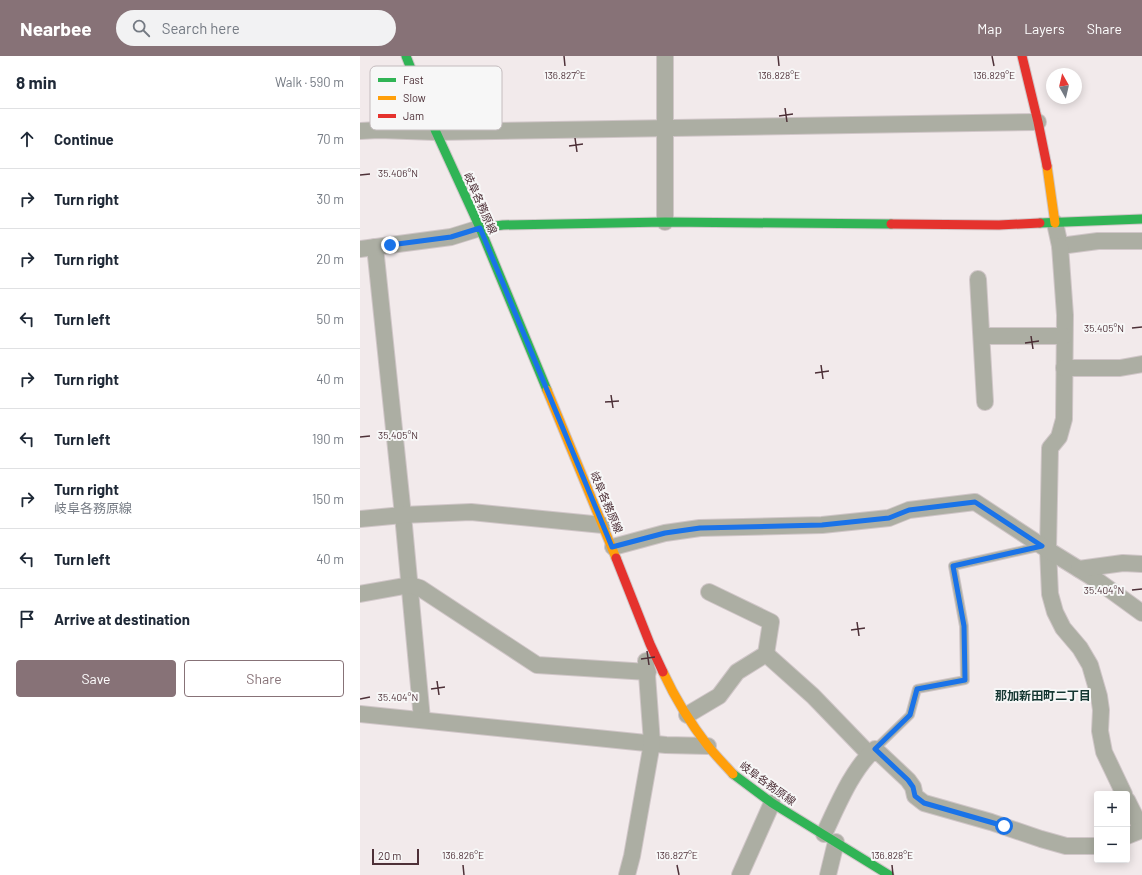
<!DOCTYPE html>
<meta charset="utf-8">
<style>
:root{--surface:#fff;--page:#f2f2f3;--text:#1f2937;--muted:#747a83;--line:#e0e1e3;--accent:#877277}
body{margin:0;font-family:Barlow,"Noto Sans JP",sans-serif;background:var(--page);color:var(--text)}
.controls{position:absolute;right:12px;bottom:12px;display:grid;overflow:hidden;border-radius:4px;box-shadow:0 2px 10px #0003}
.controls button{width:36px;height:36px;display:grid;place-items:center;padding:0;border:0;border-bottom:1px solid var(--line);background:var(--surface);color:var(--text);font:20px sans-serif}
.compass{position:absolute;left:686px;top:12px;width:36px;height:36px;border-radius:50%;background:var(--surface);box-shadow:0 2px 10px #0003;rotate:352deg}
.scale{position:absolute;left:12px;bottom:10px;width:47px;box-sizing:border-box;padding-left:4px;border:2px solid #4e3138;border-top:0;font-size:11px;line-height:14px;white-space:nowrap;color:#4e3138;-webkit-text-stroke:3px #f7f7f7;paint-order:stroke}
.stop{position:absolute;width:12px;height:12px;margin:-9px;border:3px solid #1a73e8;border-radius:50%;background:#fff}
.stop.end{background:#1a73e8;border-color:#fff;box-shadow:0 1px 4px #0008}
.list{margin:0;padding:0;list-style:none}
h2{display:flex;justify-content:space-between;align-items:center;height:52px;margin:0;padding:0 16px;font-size:17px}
h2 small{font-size:13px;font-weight:400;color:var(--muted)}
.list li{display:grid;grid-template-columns:26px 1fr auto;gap:12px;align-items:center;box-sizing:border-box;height:60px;padding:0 16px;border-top:1px solid var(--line)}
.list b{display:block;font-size:15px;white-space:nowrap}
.list p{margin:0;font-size:13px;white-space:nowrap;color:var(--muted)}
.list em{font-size:13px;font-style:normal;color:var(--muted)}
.actions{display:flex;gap:8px;padding:12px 16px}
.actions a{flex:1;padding:9px 0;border:1px solid var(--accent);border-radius:4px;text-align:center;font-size:14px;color:var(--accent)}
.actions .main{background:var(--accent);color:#fff}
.icon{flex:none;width:22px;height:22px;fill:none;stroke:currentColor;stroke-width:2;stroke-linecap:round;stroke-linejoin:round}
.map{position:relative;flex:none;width:782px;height:819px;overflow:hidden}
header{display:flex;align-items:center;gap:24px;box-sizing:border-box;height:56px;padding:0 20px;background:var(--accent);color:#fff}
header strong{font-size:19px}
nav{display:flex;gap:22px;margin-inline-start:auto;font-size:14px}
.search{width:280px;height:36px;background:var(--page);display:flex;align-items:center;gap:10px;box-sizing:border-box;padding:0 14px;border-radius:22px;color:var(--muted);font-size:15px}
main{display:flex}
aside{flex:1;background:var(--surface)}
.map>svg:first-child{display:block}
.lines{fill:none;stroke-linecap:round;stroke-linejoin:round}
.lane-casing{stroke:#d0c6c8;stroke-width:10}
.street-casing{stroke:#d0c6c8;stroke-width:18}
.fast-casing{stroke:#d0c6c8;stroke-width:11}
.slow-casing{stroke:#d0c6c8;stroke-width:11}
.jam-casing{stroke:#d0c6c8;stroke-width:11}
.lane{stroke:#acaea3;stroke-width:8}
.street{stroke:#acaea3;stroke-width:16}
.fast{stroke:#30b455;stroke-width:9}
.slow{stroke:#ff9f0a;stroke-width:9}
.jam{stroke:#e5322d;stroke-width:9}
.route{stroke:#1a73e8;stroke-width:5}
.ticks{fill:none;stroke:#4e3138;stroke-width:1.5}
.labels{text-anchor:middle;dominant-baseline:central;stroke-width:4;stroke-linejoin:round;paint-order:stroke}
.street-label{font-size:11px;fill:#4e3138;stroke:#f7f7f7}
.neighbourhood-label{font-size:12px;font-weight:bold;fill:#143631;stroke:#f7f7f7}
.key{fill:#f7f7f7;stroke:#c4bcbe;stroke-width:1}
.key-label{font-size:11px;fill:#4e3138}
.ticks-label{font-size:10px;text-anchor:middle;fill:#4e3138;stroke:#f7f7f7;stroke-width:4;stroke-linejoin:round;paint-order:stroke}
</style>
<header>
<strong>Nearbee</strong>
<div class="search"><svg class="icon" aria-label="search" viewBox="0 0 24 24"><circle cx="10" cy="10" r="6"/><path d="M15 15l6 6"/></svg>Search here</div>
<nav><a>Map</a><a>Layers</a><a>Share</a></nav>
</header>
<main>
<aside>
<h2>8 min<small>Walk · 590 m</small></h2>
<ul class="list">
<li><svg class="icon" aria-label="ahead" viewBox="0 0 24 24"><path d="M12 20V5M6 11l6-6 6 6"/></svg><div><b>Continue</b></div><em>70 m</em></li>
<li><svg class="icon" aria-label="right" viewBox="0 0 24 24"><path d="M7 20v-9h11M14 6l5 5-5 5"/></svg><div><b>Turn right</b></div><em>30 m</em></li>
<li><svg class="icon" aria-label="right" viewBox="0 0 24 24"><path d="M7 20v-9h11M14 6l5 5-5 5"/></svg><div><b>Turn right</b></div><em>20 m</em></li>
<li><svg class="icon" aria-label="left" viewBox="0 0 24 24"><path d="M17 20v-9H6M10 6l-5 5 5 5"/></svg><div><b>Turn left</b></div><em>50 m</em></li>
<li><svg class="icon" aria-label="right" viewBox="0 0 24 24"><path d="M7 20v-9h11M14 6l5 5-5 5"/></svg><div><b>Turn right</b></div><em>40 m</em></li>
<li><svg class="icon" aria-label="left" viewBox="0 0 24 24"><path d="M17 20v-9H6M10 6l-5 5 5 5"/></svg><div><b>Turn left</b></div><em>190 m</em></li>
<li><svg class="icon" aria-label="right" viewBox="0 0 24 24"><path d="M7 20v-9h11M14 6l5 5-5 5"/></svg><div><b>Turn right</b><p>岐阜各務原線</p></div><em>150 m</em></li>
<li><svg class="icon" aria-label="left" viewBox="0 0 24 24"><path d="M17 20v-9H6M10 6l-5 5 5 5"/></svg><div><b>Turn left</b></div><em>40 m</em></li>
<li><svg class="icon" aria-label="arrive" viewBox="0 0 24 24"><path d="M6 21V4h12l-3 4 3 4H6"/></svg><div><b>Arrive at destination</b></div></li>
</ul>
<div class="actions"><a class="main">Save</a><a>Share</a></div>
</aside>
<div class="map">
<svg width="782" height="819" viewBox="0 0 782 819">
<rect width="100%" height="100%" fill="#f2eaeb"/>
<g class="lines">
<!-- lane casing -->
<g class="lane-casing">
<polyline id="lane" points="515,693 550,659 557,633 605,624 604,570 593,510 682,490"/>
</g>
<!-- street casing -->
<g class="street-casing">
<g id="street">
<polyline points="0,75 19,74 76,76 678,66"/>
<polyline points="305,166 305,0"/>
<polyline points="695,167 700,190 738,185 782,185"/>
<polyline points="700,190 705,259 704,363 699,381 690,392 688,494 690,538 695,556 703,572 720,592 730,609 739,640 741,654 740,675 744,696 764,738"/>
<polyline points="15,191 43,459 62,663"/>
<polyline points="0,193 91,181 120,172"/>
<polyline points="618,223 625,346"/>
<polyline points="622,280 704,280"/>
<polyline points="704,312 760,312 782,308"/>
<polyline points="0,463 43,459 111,456 243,469"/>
<polyline points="253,491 305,477 340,472 462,469 529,462 549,454 615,446 688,494 738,525 782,557"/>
<polyline points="719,513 763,507 782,508"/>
<polyline points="0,538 50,529 60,532 177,609 288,616"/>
<polyline points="406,598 453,640 509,698"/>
<polyline points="0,658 306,689 348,690"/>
<polyline points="327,659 359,640 377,616 406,598 411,566 349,536"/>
<polyline points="767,744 782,774"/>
<path d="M464,778C477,751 492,713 515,693L548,724L553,731L555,740L564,747L631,766L681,783L706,790H737"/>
<polyline points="767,780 782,774"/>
<polyline points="267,819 272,800 292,687 286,605"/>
<polyline points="380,819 412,747"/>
<polyline points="468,819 476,786"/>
</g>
</g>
<!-- fast casing -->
<g class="fast-casing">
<g id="fast">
<polyline points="46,0 76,76 120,172 187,334"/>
<polyline points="680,167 782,163"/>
<polyline points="120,172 143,169 305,166 531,168"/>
<polyline points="373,718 412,747 529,819"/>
</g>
</g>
<!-- slow casing -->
<g class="slow-casing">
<g id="slow">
<polyline points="687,110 695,167"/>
<polyline points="187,334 256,502"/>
<path d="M303,616C315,642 331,668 348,690C356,700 365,709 373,718"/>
</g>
</g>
<!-- jam casing -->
<g class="jam-casing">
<g id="jam">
<polyline points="662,0 678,66 687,110"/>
<polyline points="531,168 639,169 680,167"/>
<polyline points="256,502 290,588 303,616"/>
</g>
</g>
<!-- lane -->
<use href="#lane" class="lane"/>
<!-- street -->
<use href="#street" class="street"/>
<!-- fast -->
<use href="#fast" class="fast"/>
<!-- slow -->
<use href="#slow" class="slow"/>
<!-- jam -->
<use href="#jam" class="jam"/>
</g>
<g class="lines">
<!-- route -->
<polyline class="route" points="30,189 91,181 120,172 252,491 305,477 340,472 462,469 529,462 549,454 615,446 682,490 593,510 604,570 605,624 557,633 550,659 515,693 548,724 553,731 555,740 564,747 644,770"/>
</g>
<!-- ticks -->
<path class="ticks" d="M204,0L205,10M418,0L419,10M632,0L634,10M425,52L427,66M419,60L433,58M215,82L217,96M209,90L223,88M0,119L10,118M772,272L782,271M671,280L673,293M665,287L679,285M461,309L463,323M455,317L469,315M251,339L253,352M245,346L259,345M0,381L10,380M772,534L782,533M497,566L499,580M491,574L505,572M287,595L289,609M281,603L295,601M77,625L79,639M71,633L85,631M0,643L10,641M103,809L104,819M317,809L319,819M532,809L533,819"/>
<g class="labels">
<!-- street labels -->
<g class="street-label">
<text transform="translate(121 147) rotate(66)">岐阜各務原線</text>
<text transform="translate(247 446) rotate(67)">岐阜各務原線</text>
<text transform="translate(408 727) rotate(36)">岐阜各務原線</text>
</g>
<!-- neighbourhood labels -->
<g class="neighbourhood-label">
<text x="683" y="639">那加新田町二丁目</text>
</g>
</g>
<!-- legend -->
<rect x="10" y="10" width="132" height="64" rx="6" class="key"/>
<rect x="18" y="22" width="18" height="4" fill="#30b455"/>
<rect x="18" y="40" width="18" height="4" fill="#ff9f0a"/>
<rect x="18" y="58" width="18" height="4" fill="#e5322d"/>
<g class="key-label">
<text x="43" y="28">Fast</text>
<text x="43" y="46">Slow</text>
<text x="43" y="64">Jam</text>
</g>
<g class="ticks-label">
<text x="205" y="23">136.827°E</text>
<text x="419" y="23">136.828°E</text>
<text x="634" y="23">136.829°E</text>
<text x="38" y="121">35.406°N</text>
<text x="744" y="276">35.405°N</text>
<text x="38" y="383">35.405°N</text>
<text x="744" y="538">35.404°N</text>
<text x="38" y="645">35.404°N</text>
<text x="103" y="803">136.826°E</text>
<text x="317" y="803">136.827°E</text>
<text x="532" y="803">136.828°E</text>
</g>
</svg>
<div class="controls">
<button>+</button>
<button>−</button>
</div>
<svg class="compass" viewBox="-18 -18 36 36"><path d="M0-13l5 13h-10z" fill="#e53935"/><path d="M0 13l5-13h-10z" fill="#747a83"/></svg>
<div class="scale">20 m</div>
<div class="stop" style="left:644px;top:770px"></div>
<div class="stop end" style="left:30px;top:189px"></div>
</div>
</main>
